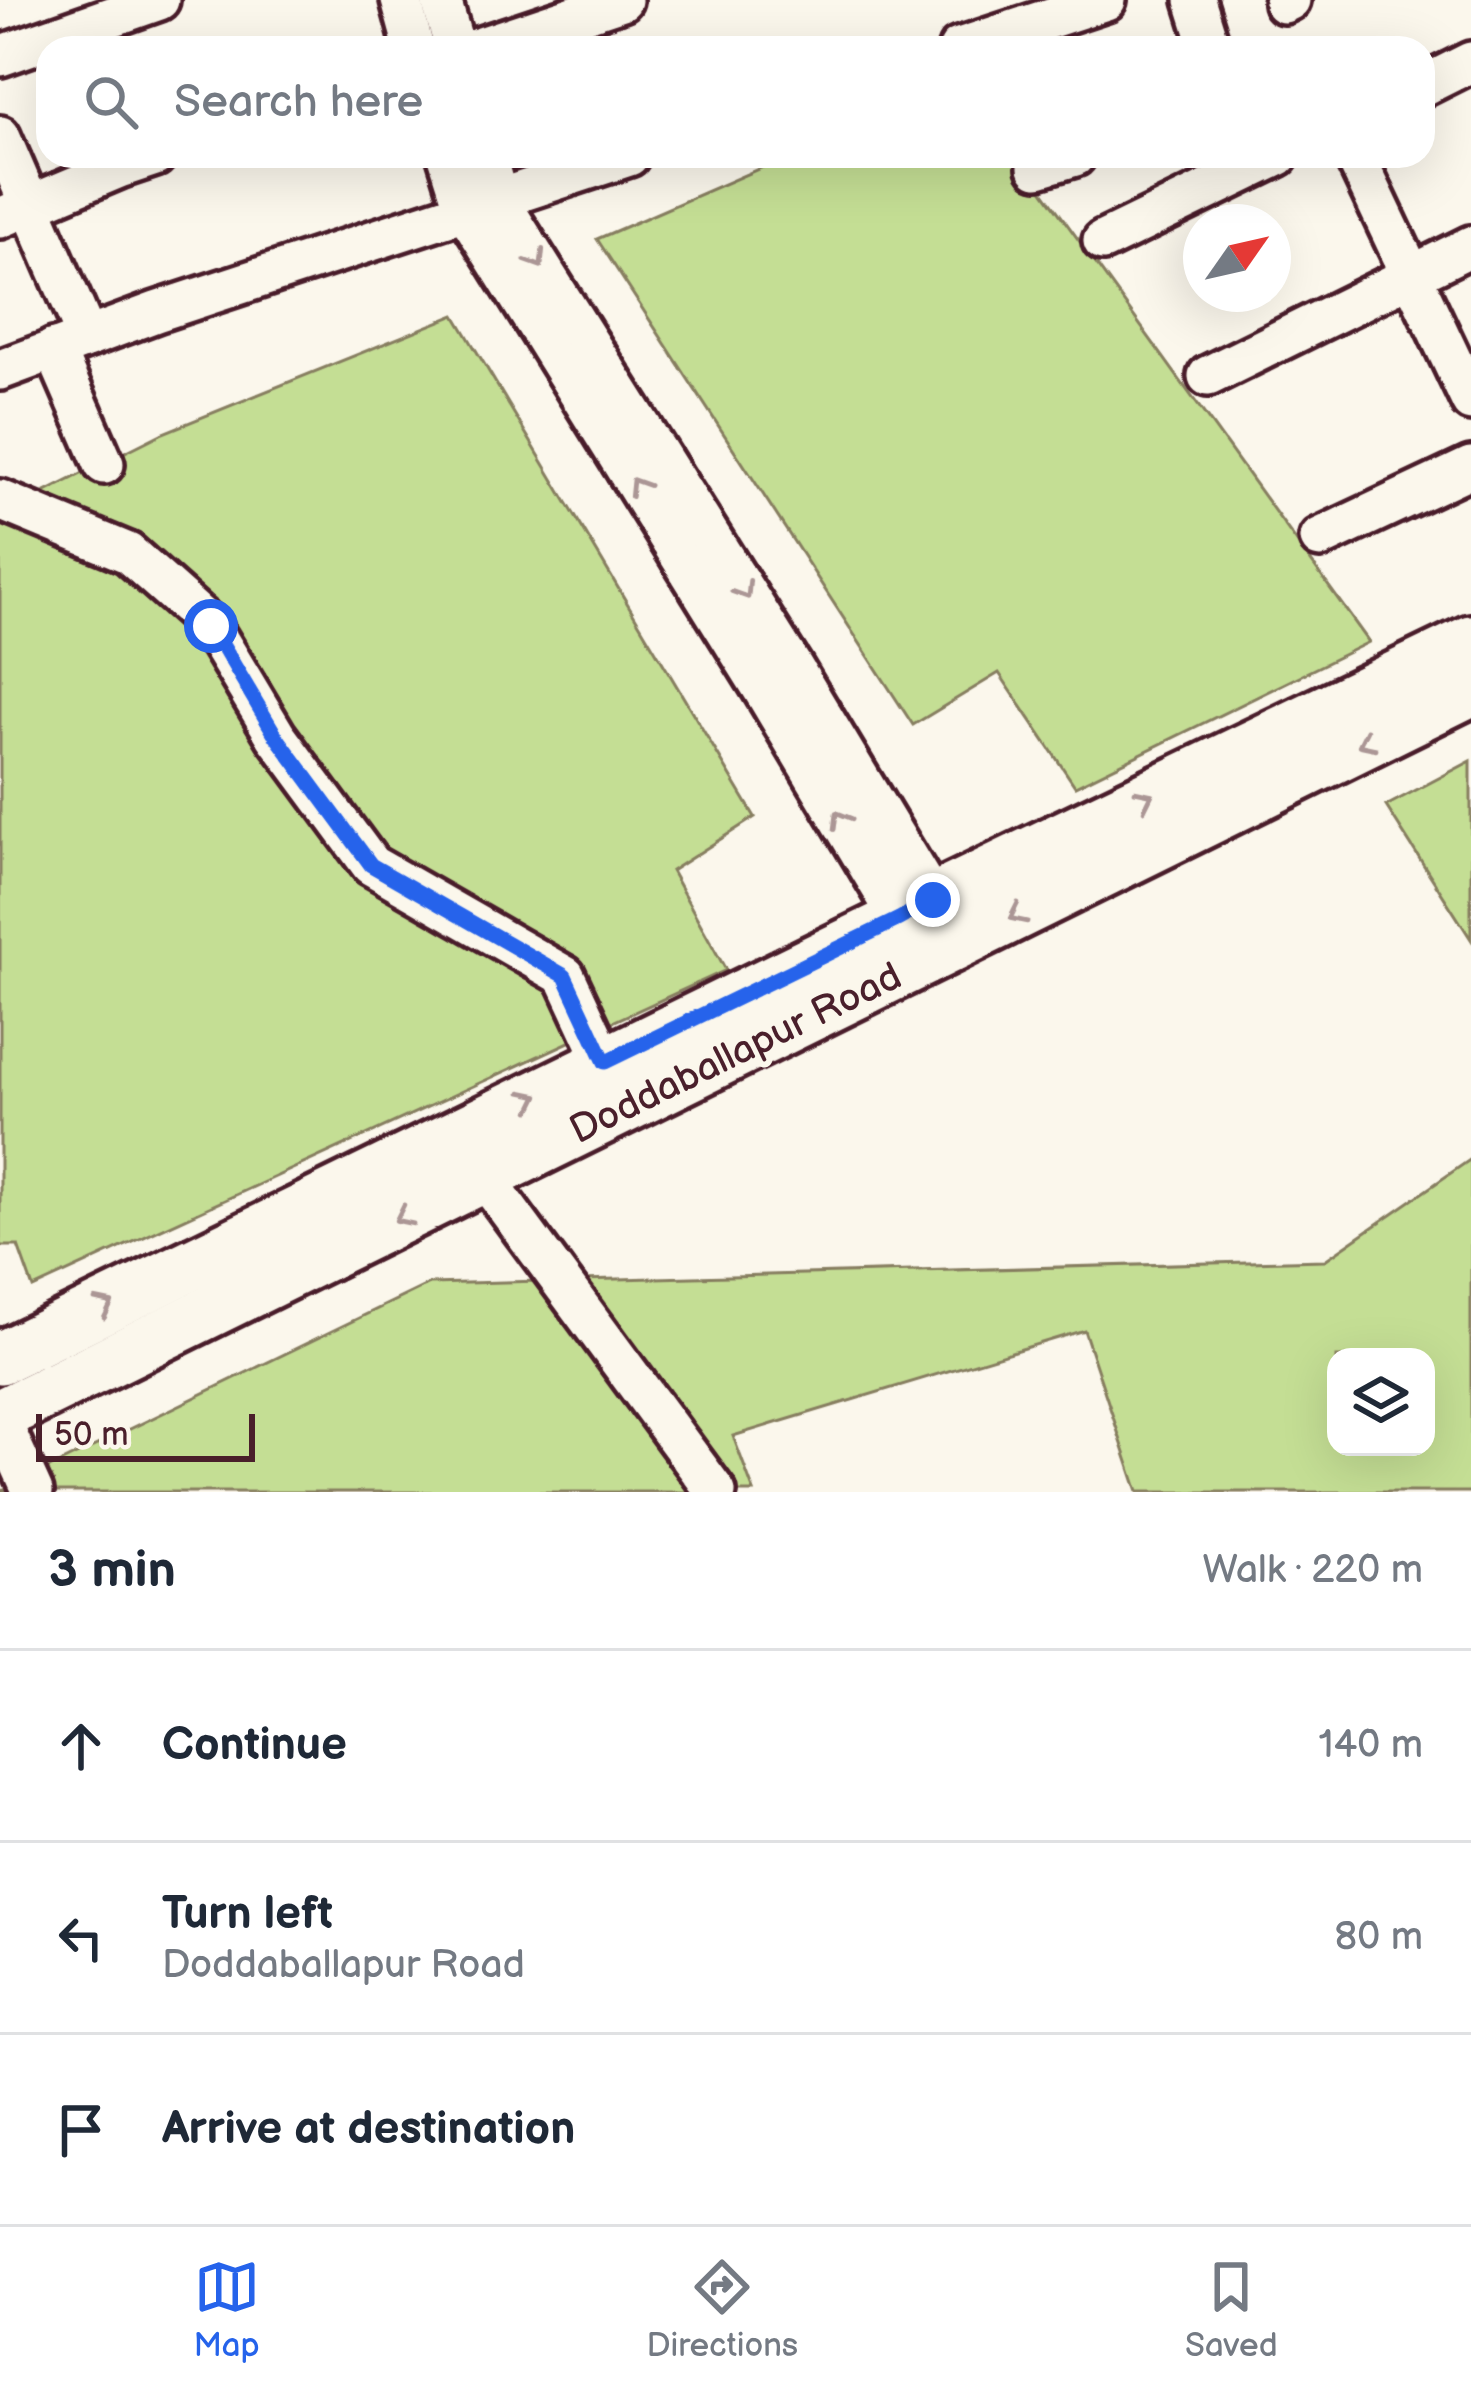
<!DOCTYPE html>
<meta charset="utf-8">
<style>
:root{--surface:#fff;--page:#f2f2f3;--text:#1f2937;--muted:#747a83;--line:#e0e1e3;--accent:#2563eb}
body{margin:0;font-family:"Balsamiq Sans",sans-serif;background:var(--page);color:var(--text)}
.controls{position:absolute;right:36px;bottom:36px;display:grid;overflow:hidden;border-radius:24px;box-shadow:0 12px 48px #0002}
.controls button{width:108px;height:108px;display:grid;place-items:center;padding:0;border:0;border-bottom:3px solid var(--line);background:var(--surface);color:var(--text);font:60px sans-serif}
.compass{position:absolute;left:1183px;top:204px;width:108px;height:108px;border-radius:50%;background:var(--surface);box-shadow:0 12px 48px #0002;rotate:56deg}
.scale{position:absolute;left:36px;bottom:30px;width:219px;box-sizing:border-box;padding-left:12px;border:6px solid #4a1f2b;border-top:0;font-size:33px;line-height:42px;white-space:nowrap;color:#4a1f2b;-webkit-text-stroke:9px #fbf7ec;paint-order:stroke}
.stop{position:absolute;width:36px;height:36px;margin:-27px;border:9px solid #2563eb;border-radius:50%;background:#fff}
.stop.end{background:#2563eb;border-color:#fff;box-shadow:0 3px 12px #0008}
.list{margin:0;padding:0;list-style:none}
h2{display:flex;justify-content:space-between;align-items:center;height:156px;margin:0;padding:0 48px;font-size:51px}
h2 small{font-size:39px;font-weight:400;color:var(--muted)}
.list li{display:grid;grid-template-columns:78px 1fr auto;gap:36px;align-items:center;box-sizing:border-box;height:192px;padding:0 48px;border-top:3px solid var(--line)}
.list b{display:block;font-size:45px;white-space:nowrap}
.list p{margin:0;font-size:39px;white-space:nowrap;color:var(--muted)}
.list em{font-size:39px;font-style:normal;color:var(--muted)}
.icon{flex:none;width:66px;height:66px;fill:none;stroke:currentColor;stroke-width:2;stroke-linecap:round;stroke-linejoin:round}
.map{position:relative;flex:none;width:1471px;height:1492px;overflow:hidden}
.search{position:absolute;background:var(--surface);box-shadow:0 12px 48px #0002;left:36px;right:36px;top:36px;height:132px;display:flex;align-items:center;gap:30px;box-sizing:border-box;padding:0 42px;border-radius:36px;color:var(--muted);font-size:45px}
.sheet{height:732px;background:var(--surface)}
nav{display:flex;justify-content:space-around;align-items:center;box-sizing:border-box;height:168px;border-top:3px solid var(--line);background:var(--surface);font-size:33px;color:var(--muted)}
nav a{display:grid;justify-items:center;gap:6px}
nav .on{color:var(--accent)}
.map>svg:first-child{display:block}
.green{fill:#c4de94;stroke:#877e60;stroke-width:3;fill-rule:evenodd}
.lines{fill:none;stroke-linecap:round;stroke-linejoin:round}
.minor-casing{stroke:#4a1f2b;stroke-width:48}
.major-casing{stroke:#4a1f2b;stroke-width:60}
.minor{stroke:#fbf7ec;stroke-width:39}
.major{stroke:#fbf7ec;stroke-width:51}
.oneway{stroke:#ab9695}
.route{stroke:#2563eb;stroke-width:15}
.labels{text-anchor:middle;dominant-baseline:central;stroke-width:12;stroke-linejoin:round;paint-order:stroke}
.street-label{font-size:39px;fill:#4a1f2b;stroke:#fbf7ec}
</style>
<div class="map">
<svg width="1471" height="1492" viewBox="0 0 1471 1492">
<rect width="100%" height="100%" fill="#fbf7ec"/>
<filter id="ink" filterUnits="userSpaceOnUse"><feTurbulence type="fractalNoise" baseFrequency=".00833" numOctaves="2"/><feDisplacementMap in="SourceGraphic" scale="24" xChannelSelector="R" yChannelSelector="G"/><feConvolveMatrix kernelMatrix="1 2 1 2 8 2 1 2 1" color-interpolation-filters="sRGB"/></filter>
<g filter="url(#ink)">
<!-- green -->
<g class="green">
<polygon points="788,156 1018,156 1369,642 1075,786 999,673 913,725 597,239"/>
<polygon points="455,315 755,817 671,871 726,970 33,1288 18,1246 0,1246 0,515 163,433"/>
<polygon points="1471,761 1471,939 1386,806"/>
<path d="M1471,1159V1492H1138L1084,1330L733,1436L754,1492H0L429,1284L1325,1260ZM1336,1357H1426V1447H1336Z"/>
</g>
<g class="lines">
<!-- minor casing -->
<g class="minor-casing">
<g id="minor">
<polyline points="401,0 414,48"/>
<polyline points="441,0 455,48"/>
<polyline points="1195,0 1210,48"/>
<polyline points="1284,3 1290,0"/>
<polyline points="478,48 622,0"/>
<polyline points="959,48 1106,0"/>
<polyline points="0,56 159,0"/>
<polyline points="1423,86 1471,62"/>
<polyline points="0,136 87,337"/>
<polyline points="448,156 465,210 762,688 900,919"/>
<polyline points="486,156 498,199 792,666 933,900"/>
<polyline points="1355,156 1471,401"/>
<polyline points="1038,167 1075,156"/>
<polyline points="0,218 119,168 155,156"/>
<polyline points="1103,241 1278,156"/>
<polyline points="54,349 104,464"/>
<polyline points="0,370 156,312 629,156"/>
<polyline points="1208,376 1471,246"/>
<polyline points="0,500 128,553 210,626 276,736 371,865 565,976 605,1062"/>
<polyline points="1320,538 1471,467"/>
<polyline points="484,1177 716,1492"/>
<polyline points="0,1419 33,1492"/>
</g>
</g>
<!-- major casing -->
<g class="major-casing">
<g id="major">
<polyline points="0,1358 900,919 933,900 1471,641"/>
<polyline points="0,1415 1471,690"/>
</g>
</g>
<!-- minor -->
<use href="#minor" class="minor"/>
<!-- major -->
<use href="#major" class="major"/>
</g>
<!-- one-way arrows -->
<defs><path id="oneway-chevron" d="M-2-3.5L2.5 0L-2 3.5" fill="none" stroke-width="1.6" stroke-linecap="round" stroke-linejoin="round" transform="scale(3)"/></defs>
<g class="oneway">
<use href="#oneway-chevron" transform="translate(537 260) rotate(58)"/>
<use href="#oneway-chevron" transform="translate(637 486) rotate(-122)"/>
<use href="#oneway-chevron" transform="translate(744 591) rotate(58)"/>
<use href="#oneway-chevron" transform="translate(1366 742) rotate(154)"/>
<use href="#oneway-chevron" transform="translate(1145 798) rotate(-26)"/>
<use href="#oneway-chevron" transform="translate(840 819) rotate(-121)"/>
<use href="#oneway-chevron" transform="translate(1017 915) rotate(154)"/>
<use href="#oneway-chevron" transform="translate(531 1099) rotate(-26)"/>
<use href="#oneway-chevron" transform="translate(403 1217) rotate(154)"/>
<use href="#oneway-chevron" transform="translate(105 1306) rotate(-26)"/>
</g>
</g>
<g class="lines" filter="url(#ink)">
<!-- route -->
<polyline class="route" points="211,626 276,736 371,865 565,976 605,1062 899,919 933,900"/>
</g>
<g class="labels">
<!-- street labels -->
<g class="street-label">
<text transform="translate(736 1054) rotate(-26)">Doddaballapur Road</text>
</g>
</g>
</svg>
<div class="controls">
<button><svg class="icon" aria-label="layers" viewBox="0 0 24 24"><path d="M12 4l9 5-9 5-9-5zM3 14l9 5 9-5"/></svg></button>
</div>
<svg class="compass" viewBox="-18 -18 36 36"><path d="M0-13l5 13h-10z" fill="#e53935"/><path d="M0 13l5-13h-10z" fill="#747a83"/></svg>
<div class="scale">50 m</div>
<div class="stop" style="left:211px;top:626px"></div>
<div class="stop end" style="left:933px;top:900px"></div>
<div class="search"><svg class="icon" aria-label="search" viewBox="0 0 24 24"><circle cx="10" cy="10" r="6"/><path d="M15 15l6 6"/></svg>Search here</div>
</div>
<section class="sheet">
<h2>3 min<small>Walk · 220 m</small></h2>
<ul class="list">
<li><svg class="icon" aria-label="ahead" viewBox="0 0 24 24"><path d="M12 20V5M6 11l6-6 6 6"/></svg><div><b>Continue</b></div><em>140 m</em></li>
<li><svg class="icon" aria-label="left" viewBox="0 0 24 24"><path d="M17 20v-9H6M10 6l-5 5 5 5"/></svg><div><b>Turn left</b><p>Doddaballapur Road</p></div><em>80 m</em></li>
<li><svg class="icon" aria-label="arrive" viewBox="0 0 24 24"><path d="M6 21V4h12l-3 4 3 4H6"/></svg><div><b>Arrive at destination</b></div></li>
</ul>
</section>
<nav>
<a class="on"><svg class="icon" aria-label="map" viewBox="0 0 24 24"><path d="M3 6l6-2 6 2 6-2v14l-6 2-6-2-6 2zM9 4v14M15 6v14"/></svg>Map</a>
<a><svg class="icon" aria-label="directions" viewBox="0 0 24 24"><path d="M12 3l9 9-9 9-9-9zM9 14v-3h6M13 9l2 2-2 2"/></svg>Directions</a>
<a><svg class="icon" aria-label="saved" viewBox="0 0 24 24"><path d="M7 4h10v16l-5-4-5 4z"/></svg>Saved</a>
</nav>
